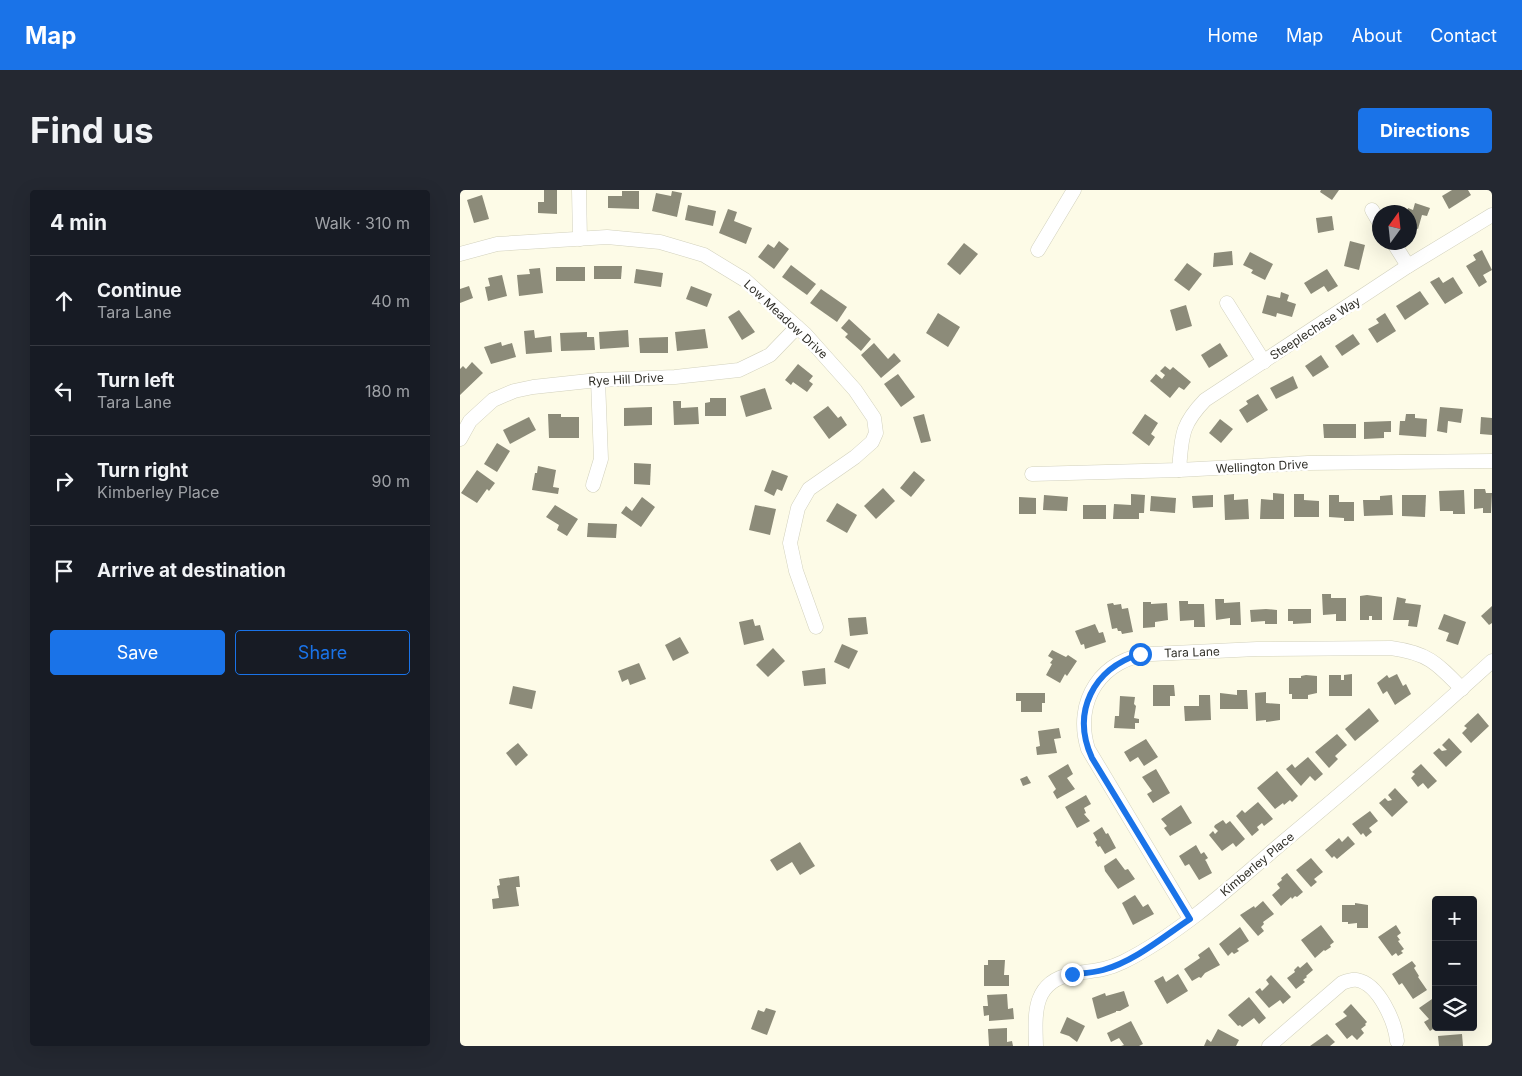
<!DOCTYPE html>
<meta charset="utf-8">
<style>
:root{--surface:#171b24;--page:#242831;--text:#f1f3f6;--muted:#9ea1a6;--line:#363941;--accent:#1a73e8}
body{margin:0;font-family:Inter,sans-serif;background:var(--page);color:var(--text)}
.controls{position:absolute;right:15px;bottom:15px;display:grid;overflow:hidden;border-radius:5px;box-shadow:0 5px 20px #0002}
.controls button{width:45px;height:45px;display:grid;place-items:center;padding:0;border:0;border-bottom:1px solid var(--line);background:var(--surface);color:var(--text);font:25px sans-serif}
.compass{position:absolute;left:912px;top:15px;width:45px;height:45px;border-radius:50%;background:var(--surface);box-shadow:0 5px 20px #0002;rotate:15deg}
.stop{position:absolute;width:15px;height:15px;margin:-11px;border:4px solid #1a73e8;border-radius:50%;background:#fff}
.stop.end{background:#1a73e8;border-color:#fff;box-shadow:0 1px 5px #0008}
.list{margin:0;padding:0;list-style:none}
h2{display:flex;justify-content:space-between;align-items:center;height:65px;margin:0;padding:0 20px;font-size:21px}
h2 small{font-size:16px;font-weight:400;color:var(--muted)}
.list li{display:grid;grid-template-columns:32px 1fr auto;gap:15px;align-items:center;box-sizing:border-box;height:90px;padding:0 20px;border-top:1px solid var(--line)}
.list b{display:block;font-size:19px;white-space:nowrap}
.list p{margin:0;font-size:16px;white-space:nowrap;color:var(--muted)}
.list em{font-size:16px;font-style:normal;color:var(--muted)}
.actions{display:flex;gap:10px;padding:15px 20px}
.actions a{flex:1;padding:11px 0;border:1px solid var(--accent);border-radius:5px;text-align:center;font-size:18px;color:var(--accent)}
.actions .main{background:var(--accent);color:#fff}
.icon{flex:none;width:28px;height:28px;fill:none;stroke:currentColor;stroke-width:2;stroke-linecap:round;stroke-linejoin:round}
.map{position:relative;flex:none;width:1032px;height:856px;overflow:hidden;border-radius:5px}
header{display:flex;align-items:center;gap:30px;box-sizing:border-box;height:70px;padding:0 25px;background:var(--accent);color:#fff}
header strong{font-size:24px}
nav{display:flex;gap:28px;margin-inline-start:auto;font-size:18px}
.intro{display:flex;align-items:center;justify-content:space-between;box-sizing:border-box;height:120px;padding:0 30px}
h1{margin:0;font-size:35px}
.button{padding:12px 22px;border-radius:5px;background:var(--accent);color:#fff;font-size:18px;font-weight:700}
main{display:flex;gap:30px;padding:0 30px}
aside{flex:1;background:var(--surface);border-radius:5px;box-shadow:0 5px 20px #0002}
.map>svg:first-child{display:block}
.building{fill:#8c8b79}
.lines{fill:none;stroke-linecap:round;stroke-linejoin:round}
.minor-casing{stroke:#d2d1bd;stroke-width:15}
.minor{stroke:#fff;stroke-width:14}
.route{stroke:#1a73e8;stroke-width:6}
.labels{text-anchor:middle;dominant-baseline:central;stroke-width:5;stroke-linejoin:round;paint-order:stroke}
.street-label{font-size:12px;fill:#302f28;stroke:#fff}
</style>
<header>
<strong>Map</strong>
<nav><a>Home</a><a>Map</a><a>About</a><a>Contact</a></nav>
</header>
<div class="intro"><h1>Find us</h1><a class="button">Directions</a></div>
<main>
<aside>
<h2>4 min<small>Walk · 310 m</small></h2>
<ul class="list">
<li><svg class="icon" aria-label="ahead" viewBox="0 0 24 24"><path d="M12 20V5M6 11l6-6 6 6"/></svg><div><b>Continue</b><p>Tara Lane</p></div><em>40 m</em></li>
<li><svg class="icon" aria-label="left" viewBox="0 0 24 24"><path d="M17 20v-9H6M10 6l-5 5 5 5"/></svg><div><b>Turn left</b><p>Tara Lane</p></div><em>180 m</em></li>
<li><svg class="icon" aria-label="right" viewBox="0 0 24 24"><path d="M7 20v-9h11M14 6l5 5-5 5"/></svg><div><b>Turn right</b><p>Kimberley Place</p></div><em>90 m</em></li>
<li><svg class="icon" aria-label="arrive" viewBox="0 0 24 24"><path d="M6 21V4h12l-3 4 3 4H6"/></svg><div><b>Arrive at destination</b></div></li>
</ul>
<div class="actions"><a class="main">Save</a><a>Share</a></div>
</aside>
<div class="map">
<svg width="1032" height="856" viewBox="0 0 1032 856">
<rect width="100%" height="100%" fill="#fdfbe7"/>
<!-- building -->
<g class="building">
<polygon points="84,0 97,0 97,24 78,23 78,12 84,12"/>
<polygon points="861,0 879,0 872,10 860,2"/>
<polygon points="992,0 1008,0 1011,5 989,19 982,6"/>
<polygon points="162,1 179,1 179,19 148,18 148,6 162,6"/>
<polygon points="212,1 222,3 217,27 192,21 196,3 211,6"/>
<polygon points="22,5 29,29 14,33 7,10"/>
<polygon points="955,13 970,18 967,26 962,25 958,39 949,36 949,22 947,22 948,18 953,20"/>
<polygon points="228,15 256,21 253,36 225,30"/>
<polygon points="268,19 277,22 274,31 292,38 286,54 259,43"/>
<polygon points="872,26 874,40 858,43 856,28"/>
<polygon points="319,51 329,59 314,79 298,67 308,54 314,58"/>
<polygon points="890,51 905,55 899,80 884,76"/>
<polygon points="504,53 518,64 500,85 487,74"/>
<polygon points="1022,60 1032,80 1023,85 1027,92 1019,97 1006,76 1016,70 1013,65"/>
<polygon points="772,61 773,75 753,77 754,63"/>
<polygon points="790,62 813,74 805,90 791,83 793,80 783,75"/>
<polygon points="727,73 742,84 729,101 714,90"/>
<polygon points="331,75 356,94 347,105 322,87"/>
<polygon points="134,76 162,76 161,89 134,89"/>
<rect x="96" y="77" width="29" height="14"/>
<polygon points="80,78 83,103 59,106 57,85 70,84 69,79"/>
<polygon points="176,79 203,83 201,97 174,93"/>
<polygon points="867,79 878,96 868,102 864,96 851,104 844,93"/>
<polygon points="42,85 47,106 28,111 25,97 30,96 28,88"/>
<polygon points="979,87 983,93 993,87 1003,103 985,114 970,92"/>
<polygon points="9,96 13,108 0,113 0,99"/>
<polygon points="231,96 252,104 247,117 226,109"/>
<polygon points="361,99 387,117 377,132 350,113"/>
<polygon points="960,101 969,114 945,130 936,116"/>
<polygon points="821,102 829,105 827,111 836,114 832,127 817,123 816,127 802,123 807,105 820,108"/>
<polygon points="726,115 732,136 716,141 710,120"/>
<polygon points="279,120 295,142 282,150 268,127"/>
<polygon points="478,123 500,137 488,157 466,143"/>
<polygon points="925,123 936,141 917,153 908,139 919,133 916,129"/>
<polygon points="389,129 411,149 401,161 385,147 388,144 381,138"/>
<polygon points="245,139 248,158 217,161 215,142"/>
<polygon points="74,140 75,148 91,146 92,162 66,164 64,141"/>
<polygon points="168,140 169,157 140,159 139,142"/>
<polygon points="127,142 127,147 134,147 135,160 101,161 100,143"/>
<polygon points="893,144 900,154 882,166 875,156"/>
<polygon points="208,147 208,163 180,163 179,148"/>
<polygon points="41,152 42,156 52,153 56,167 31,174 24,157"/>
<polygon points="414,153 428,169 434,163 441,171 421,188 401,165"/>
<polygon points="760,153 768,166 749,178 741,165"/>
<polygon points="861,165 869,177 853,187 845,176"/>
<polygon points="12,172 23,183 0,205 0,179 3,176 6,179"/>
<polygon points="338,174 353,186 349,191 353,194 347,202 333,192 331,195 325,190"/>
<polygon points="705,176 710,180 713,177 731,192 724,200 719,197 710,208 690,191 696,184 702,189 705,185 700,181"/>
<polygon points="438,184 455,207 441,217 424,194"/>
<polygon points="833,186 838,198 816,209 810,198"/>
<polygon points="305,198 312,219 286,227 280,206"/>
<polygon points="798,204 808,220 787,233 779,220 788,214 786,211"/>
<polygon points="250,208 266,208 266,226 245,226 245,213 250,212"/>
<polygon points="213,211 221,211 221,218 238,217 239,234 214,235"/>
<polygon points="368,216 378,228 381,226 387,235 369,249 353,227"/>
<polygon points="192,217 192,235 164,236 164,218"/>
<polygon points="980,217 1003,219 1001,233 988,231 987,243 977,241"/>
<polygon points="88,224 101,224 101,227 119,227 119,248 89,248"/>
<polygon points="464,224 471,251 461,253 453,227"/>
<polygon points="685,224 698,233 691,244 695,247 689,256 672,243"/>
<polygon points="946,224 955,224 955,228 967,229 966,247 939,245 940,231 945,231"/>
<polygon points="69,227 76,240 50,254 43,240"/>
<polygon points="1021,227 1032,228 1032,245 1020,244"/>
<polygon points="760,229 773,239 761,253 749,243"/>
<polygon points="931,231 931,242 924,242 924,248 904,249 904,232"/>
<polygon points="863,234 896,234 896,248 864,248"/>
<polygon points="37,253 50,261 37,282 24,274"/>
<polygon points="174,273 191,274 190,295 174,294"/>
<polygon points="78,276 96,280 93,297 99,298 98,304 72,300 75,283 77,283"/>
<polygon points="17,280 35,293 29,301 27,299 17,313 1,303"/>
<polygon points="312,280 328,286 322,301 317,299 314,306 304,301"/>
<polygon points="454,281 465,290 451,307 440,298"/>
<polygon points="423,298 435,311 416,329 404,316"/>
<polygon points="1014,299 1025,299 1026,303 1032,303 1031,323 1023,323 1023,318 1014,319"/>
<polygon points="1004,300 1005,324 993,324 993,321 980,321 979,301"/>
<polygon points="813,303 824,304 824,329 800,329 801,309 813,310"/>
<polygon points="671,304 685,305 684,323 679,323 679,329 653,329 654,314 671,315"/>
<polygon points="774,304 774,310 788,309 789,329 765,330 764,305"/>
<polygon points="834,304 844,304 844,310 859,311 859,327 834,327"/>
<polygon points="584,305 608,307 607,321 583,320"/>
<polygon points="753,305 753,317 733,318 732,306"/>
<polygon points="869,305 879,305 879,312 894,312 894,331 884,331 884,328 869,327"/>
<polygon points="932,305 933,325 904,326 903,310 920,310 920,306"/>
<polygon points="942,305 966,305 965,327 942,326"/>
<polygon points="691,306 716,308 715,323 690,321"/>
<polygon points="182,307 195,317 181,337 161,323 166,316 172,321"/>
<polygon points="559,307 576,308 576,324 559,324"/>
<polygon points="377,313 397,325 387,343 366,331"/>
<polygon points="95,315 118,329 107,346 97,340 99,335 86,327"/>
<polygon points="295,315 316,319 310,345 289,340"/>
<rect x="623" y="315" width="23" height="14"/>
<polygon points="128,333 157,334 156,348 127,347"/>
<polygon points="862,404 871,404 871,408 886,408 886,431 876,431 876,424 863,425"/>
<polygon points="907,405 922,407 922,430 912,430 912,426 909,426 909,430 900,430 900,406"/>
<polygon points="937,407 946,409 945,413 961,415 957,437 948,436 949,430 933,430"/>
<polygon points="755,409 764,409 764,413 780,412 781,435 770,435 770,428 756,430"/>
<polygon points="719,411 728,411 728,414 744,414 745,437 734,437 734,430 720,431"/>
<polygon points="683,412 691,412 691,414 707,413 708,430 695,432 695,437 683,438"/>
<polygon points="653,413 654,415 661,414 662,419 668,418 673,442 662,444 661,441 658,441 657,438 652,439 647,414"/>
<polygon points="1032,416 1032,433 1029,435 1021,426"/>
<polygon points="806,419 817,420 817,434 805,434 805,431 791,432 790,420"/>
<polygon points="828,419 851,419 851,433 833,434 833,431 828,431"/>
<polygon points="984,424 1006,432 998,455 986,451 989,443 978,439"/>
<polygon points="406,427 408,444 390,446 388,428"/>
<polygon points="293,429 295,436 300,435 304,450 284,455 279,432"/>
<polygon points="635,434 639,443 643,442 646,452 625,459 624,454 621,455 615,441"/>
<polygon points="220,447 229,463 213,471 205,455"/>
<polygon points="382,454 398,461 389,479 374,472"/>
<polygon points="313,458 325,471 308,487 296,475"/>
<polygon points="592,460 606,467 608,465 617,471 607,486 605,484 600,493 586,485 592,474 590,473 593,469 588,466"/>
<polygon points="179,473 186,489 170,495 168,489 162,492 158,481"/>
<polygon points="365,478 366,494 344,496 342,481"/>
<polygon points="892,484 892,506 869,506 869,485 881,485 881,490 884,490 884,485"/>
<polygon points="937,484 943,496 946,494 951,504 935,515 927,501 923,504 917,493 927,485 929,488"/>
<polygon points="846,485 857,486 857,503 848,505 848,509 832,509 832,504 829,504 829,488 841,488 841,486"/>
<polygon points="693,495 714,495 715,506 710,506 710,516 693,516"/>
<polygon points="53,496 76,501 72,519 49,514"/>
<polygon points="777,500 787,500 788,519 760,519 760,503 777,505"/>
<polygon points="806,502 806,513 820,514 820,530 806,532 806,530 796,531 795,503"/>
<polygon points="556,503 585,503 585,513 582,513 582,522 561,522 561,511 556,511"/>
<polygon points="739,505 750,505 751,530 725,531 724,516 739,516"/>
<polygon points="660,506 675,507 674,514 676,516 674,528 679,529 679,533 675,533 675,539 654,538 655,526 659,526"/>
<polygon points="909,518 919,531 895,551 885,539"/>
<polygon points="1018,523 1029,536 1011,553 1002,543 1007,538 1004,536"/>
<polygon points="599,538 601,548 594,549 597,563 577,565 576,557 580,556 578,541"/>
<polygon points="877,544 887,555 875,566 878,569 869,578 855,562"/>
<polygon points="989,548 1002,562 986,577 973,563 979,558 982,561 987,560 982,555"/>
<polygon points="686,549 698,567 684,576 678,567 670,572 664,562"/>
<polygon points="58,553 68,565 56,576 46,563"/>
<polygon points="848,567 863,584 855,591 850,586 841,596 826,579 832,574 835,578"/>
<polygon points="608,574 613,584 607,588 615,599 597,609 593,602 596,599 588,586"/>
<polygon points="961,574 977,591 968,599 963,593 958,597 951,588 955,584 952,582"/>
<polygon points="696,579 710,603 693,613 687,604 692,601 682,587"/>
<polygon points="817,581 838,606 832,612 830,610 824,615 823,613 815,619 797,598"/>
<polygon points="567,586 571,593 563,596 560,589"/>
<polygon points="935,598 948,612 932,627 919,613 925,608 928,611 932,610 928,605"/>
<polygon points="626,605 631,614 624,618 626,623 624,624 630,631 617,638 605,617"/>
<polygon points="798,612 813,629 804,636 802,633 797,637 799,640 792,646 776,626 782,620 785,623"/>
<polygon points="721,615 732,633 710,646 704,638 707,636 701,629"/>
<polygon points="910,621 918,631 909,638 912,642 906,647 903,643 901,645 892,634"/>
<polygon points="763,630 766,634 770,631 785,649 776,657 773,653 762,661 749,645 753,641 755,644 758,641 754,637 755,635"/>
<polygon points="642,637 646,644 648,643 656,658 645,664 640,656 638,657 635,652 637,650 633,643"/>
<polygon points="888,646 895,654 877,669 874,666 872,668 865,660 879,648 882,652"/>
<polygon points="340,652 355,676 340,685 332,672 317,681 310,670"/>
<polygon points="736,655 741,664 744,662 748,668 745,670 746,671 752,683 739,690 729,674 725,676 719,666"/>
<polygon points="656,668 665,680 668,679 675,689 658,699 645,681 644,676"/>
<polygon points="851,668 863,682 854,689 857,692 851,697 836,680"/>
<polygon points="827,683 843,702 837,707 835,706 832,709 831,707 821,716 812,705 820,698 817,694 822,690 821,688"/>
<polygon points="59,686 60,697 56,697 59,716 33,719 32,709 39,708 37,696 40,695 39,689"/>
<polygon points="675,705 683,717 688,714 694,724 673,735 662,713"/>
<polygon points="803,711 814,724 803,732 804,734 801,737 804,741 798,746 780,725 794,716 795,718"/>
<polygon points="895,713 908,715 908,738 897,738 897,733 888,734 888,732 882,732 882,715 895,715"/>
<polygon points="861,735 874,752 870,755 871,757 865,761 864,760 855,768 841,750"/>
<polygon points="936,735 941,743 937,746 940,750 938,751 944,759 941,761 943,763 938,766 936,763 932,766 918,747"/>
<polygon points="780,737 789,751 777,759 779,761 774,764 772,762 768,766 759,754"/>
<polygon points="749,757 760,775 745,783 741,788 739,787 732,791 724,779 740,768 738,765"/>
<polygon points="528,770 545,770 544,785 549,785 549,796 524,796 524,775 528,775"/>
<polygon points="952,771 956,776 954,778 959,786 958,787 967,800 953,809 942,793 939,795 932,784"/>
<polygon points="847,772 853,780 846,786 847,787 843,790 845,792 836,799 827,788 835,782 834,780 838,776 840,778"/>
<polygon points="718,784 728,801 707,814 694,791 703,786 706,792"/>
<polygon points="811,785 831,807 823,814 820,810 809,818 795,802 800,798 802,801 809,794 806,790"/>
<polygon points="664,801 669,816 660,821 656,821 656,822 638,829 637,828 632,808 645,803 646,806"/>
<polygon points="547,804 548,819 553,818 554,829 529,831 529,825 524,826 523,816 528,816 527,805"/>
<polygon points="789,807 806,828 799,834 794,828 782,837 780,835 778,836 768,825"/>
<polygon points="975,807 976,837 970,841 964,832 969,829 959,818"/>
<polygon points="891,814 907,832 905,834 906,835 901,839 904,843 897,850 892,845 887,849 875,834 887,826 883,822"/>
<polygon points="306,818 316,821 307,845 291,839 298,820 304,822"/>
<polygon points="607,827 625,836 617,852 609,846 600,843"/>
<polygon points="671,831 683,854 679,856 661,856 664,855 659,848 651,852 647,843"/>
<polygon points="547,838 547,852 552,851 553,856 529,856 528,839"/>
<polygon points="758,839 779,850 776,856 744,856 747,849 751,852"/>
<polygon points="867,844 875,852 870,856 850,856"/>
<polygon points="1002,844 1003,856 979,856 978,846"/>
</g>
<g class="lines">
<!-- minor casing -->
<g class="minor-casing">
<g id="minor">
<polyline points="119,0 120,49"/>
<polyline points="912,20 919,32"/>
<polyline points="933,52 948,76"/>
<polyline points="578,60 614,0"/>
<polyline points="0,64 37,54 147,47 200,52 244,65 285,90 345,144 395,200 414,228 416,243 412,252 395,267 349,299 338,318 330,353 336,381 356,437"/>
<polyline points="767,113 804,172"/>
<polyline points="0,249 10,231 33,210 54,201 73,197 138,190 215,187 279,180 310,165 337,137"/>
<path d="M719,280C722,247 720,236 745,210L948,76L1032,25"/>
<polyline points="572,284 719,280 848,273 1032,271"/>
<polyline points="133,295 141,269 138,190"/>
<path d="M730,729L628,559C613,511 642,467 692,464L797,459L931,458C968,463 977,473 1002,499"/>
<path d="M576,856C575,824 572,792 612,784C632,780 642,782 663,772C721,743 774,694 823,652C894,593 964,533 1032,471"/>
<path d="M809,856L882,793C887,791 892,789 897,790C919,794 935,832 937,851"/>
</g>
</g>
<!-- minor -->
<use href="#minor" class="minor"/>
</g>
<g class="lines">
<!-- route -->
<path class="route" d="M612,784C623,783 633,783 643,780C675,771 703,747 730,729L632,568C611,522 633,479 680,464"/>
</g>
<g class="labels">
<!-- street labels -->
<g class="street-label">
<text transform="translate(326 129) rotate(43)">Low Meadow Drive</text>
<text transform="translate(855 138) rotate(-33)">Steeplechase Way</text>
<text transform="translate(166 189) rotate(-3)">Rye Hill Drive</text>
<text transform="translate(802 276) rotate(-3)">Wellington Drive</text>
<text transform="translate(732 462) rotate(-2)">Tara Lane</text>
<text transform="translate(797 674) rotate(-40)">Kimberley Place</text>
</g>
</g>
</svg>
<div class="controls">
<button>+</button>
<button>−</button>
<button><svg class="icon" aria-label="layers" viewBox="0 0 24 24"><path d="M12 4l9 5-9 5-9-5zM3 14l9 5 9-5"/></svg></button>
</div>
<svg class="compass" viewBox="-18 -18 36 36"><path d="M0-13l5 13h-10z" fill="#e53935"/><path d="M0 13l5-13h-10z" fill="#9ea1a6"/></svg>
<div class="stop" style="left:680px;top:464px"></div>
<div class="stop end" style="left:612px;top:784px"></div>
</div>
</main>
